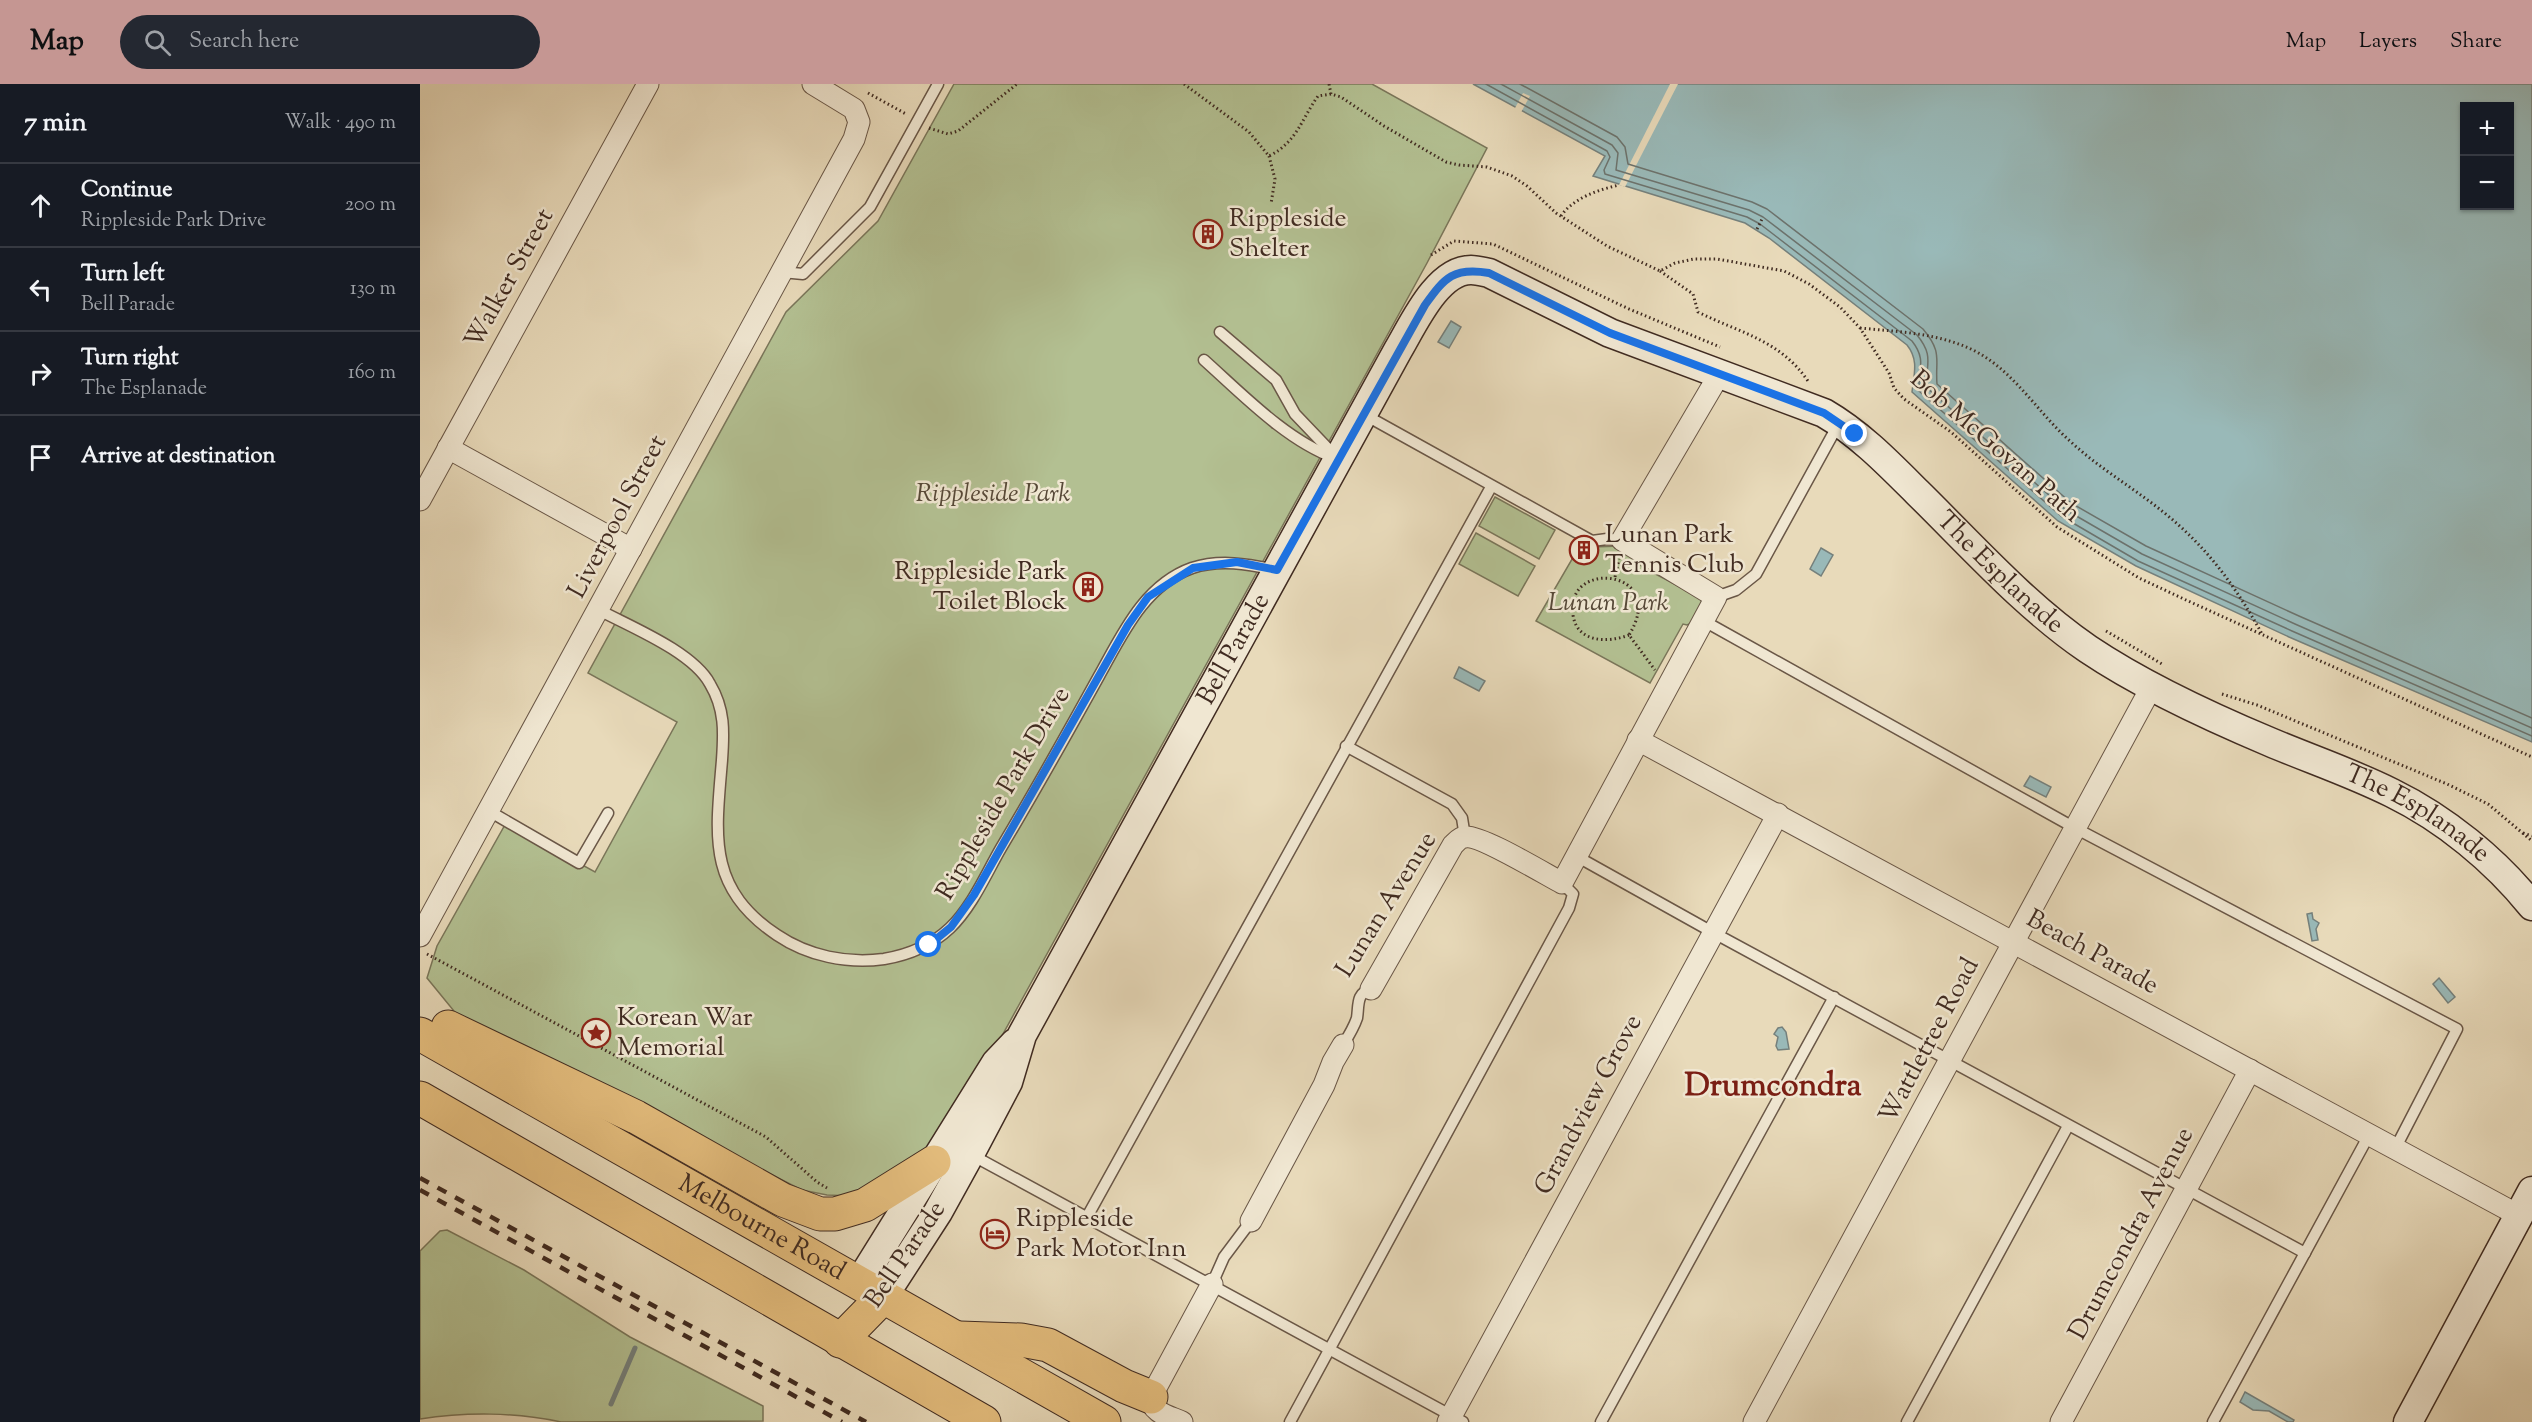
<!DOCTYPE html>
<meta charset="utf-8">
<style>
:root{--surface:#171b24;--page:#242831;--text:#f1f3f6;--muted:#9ea1a6;--line:#363941;--accent:#c59692}
body{margin:0;font-family:"Sorts Mill Goudy",serif;background:var(--page);color:var(--text)}
.controls{position:absolute;right:18px;top:18px;display:grid;overflow:hidden;border-radius:0px;box-shadow:0 2px 4px #0004}
.controls button{width:54px;height:54px;display:grid;place-items:center;padding:0;border:0;border-bottom:2px solid var(--line);background:var(--surface);color:var(--text);font:30px sans-serif}
.stop{position:absolute;width:18px;height:18px;margin:-14px;border:4px solid #1a73e8;border-radius:50%;background:#fff}
.stop.end{background:#1a73e8;border-color:#fff;box-shadow:0 2px 6px #0008}
.list{margin:0;padding:0;list-style:none}
h2{display:flex;justify-content:space-between;align-items:center;height:78px;margin:0;padding:0 24px;font-size:26px}
h2 small{font-size:20px;font-weight:400;color:var(--muted)}
.list li{display:grid;grid-template-columns:39px 1fr auto;gap:18px;align-items:center;box-sizing:border-box;height:84px;padding:0 24px;border-top:2px solid var(--line)}
.list b{display:block;font-size:22px;white-space:nowrap}
.list p{margin:0;font-size:20px;white-space:nowrap;color:var(--muted)}
.list em{font-size:20px;font-style:normal;color:var(--muted)}
.icon{flex:none;width:33px;height:33px;fill:none;stroke:currentColor;stroke-width:2;stroke-linecap:round;stroke-linejoin:round}
.map{position:relative;flex:none;width:2112px;height:1338px;overflow:hidden}
header{display:flex;align-items:center;gap:36px;box-sizing:border-box;height:84px;padding:0 30px;background:var(--accent);color:#111}
header strong{font-size:28px}
nav{display:flex;gap:33px;margin-inline-start:auto;font-size:21px}
.search{width:420px;height:54px;background:var(--page);display:flex;align-items:center;gap:15px;box-sizing:border-box;padding:0 21px;border-radius:33px;color:var(--muted);font-size:22px}
main{display:flex}
aside{flex:1;background:var(--surface)}
.map>svg:first-child{display:block}
.green{fill:#b3c092;stroke:#7a765a;stroke-width:1.5}
.water{fill:#99b9b8;stroke:#75807c;stroke-width:1.5;fill-rule:evenodd}
.pier{fill:#e8daba}
.lines{fill:none;stroke-linecap:round;stroke-linejoin:round}
.shore{stroke:#6c726c;stroke-width:1.5}
.stream{stroke:#75807c;stroke-width:5}
.lane-casing{stroke:#6a5747;stroke-width:13}
.street-casing{stroke:#6a5747;stroke-width:23}
.secondary-casing{stroke:#402b21;stroke-width:31}
.highway-casing{stroke:#402b21;stroke-width:35}
.path{stroke:#402b21;stroke-width:3;stroke-dasharray:1.5 3;stroke-linecap:butt}
.lane{stroke:#f0e7d2;stroke-width:10}
.street{stroke:#f0e7d2;stroke-width:21}
.secondary{stroke:#f0e7d2;stroke-width:28}
.highway{stroke:#e4bd7d;stroke-width:33}
.rail{stroke:#402b21;stroke-width:4.5;stroke-dasharray:10 10;stroke-linecap:butt}
.route{stroke:#1a73e8;stroke-width:8}
.labels{text-anchor:middle;dominant-baseline:central;stroke-width:5;stroke-linejoin:round;paint-order:stroke}
.poi-label{font-size:26px;fill:#402b21;stroke:#f0e7d2;text-anchor:start}
.street-label{font-size:26px;fill:#402b21;stroke:#f0e7d2}
.park-label{font-size:26px;font-style:italic;fill:#574938;stroke:#f0e7d2}
.district-label{font-size:32px;font-weight:bold;fill:#7a1f14;stroke:#f0e7d2}
</style>
<header>
<strong>Map</strong>
<div class="search"><svg class="icon" aria-label="search" viewBox="0 0 24 24"><circle cx="10" cy="10" r="6"/><path d="M15 15l6 6"/></svg>Search here</div>
<nav><a>Map</a><a>Layers</a><a>Share</a></nav>
</header>
<main>
<aside>
<h2>7 min<small>Walk · 490 m</small></h2>
<ul class="list">
<li><svg class="icon" aria-label="ahead" viewBox="0 0 24 24"><path d="M12 20V5M6 11l6-6 6 6"/></svg><div><b>Continue</b><p>Rippleside Park Drive</p></div><em>200 m</em></li>
<li><svg class="icon" aria-label="left" viewBox="0 0 24 24"><path d="M17 20v-9H6M10 6l-5 5 5 5"/></svg><div><b>Turn left</b><p>Bell Parade</p></div><em>130 m</em></li>
<li><svg class="icon" aria-label="right" viewBox="0 0 24 24"><path d="M7 20v-9h11M14 6l5 5-5 5"/></svg><div><b>Turn right</b><p>The Esplanade</p></div><em>160 m</em></li>
<li><svg class="icon" aria-label="arrive" viewBox="0 0 24 24"><path d="M6 21V4h12l-3 4 3 4H6"/></svg><div><b>Arrive at destination</b></div></li>
</ul>
</aside>
<div class="map">
<svg width="2112" height="1338" viewBox="0 0 2112 1338">
<rect width="100%" height="100%" fill="#e8daba"/>
<filter id="stains"><feTurbulence type="fractalNoise" baseFrequency=".00333" numOctaves="4"/><feColorMatrix values="0 0 0 0 .2 0 0 0 0 .09 0 0 0 0 .02 0 0 0 .5 -.17"/></filter>
<radialGradient id="worn" r=".72"><stop offset=".6" stop-color="#630" stop-opacity="0"/><stop offset="1" stop-color="#630" stop-opacity=".3"/></radialGradient>
<!-- green -->
<g class="green">
<polygon points="534,0 952,0 1067,64 1007,179 556,999 502,1071 432,1112 407,1111 382,1106 38,932 7,894 17,862 86,739 175,788 257,638 168,589 366,228 458,137"/>
<polygon points="1075,413 1135,446 1119,475 1059,442"/>
<polygon points="1056,449 1115,482 1098,512 1039,480"/>
<path d="M1162,458L1172,463L1201,462L1214,470L1222,483L1281,514C1283,524 1277,537 1267,541L1263,540L1230,599L1116,537Z"/>
<path d="M27,1146L104,1186L210,1253L343,1322V1337L141,1338C96,1328 45,1328 0,1335V1167L20,1147Z"/>
</g>
<!-- water -->
<g class="water">
<path d="M1053,0H2112V658L1869,553L1716,482L1638,437L1492,308C1494,290 1499,276 1487,261L1349,154L1325,139L1173,92L1185,72ZM2044,22H2090V122H2044Z"/>
<polygon points="1031,237 1041,243 1029,264 1018,258"/>
<polygon points="1401,464 1413,471 1401,492 1390,485"/>
<polygon points="1039,583 1065,597 1059,607 1034,594"/>
<polygon points="1610,692 1631,703 1626,713 1604,702"/>
<polygon points="1892,829 1893,835 1899,839 1896,845 1898,856 1892,857 1887,830"/>
<polygon points="2019,894 2035,913 2028,919 2013,900"/>
<polygon points="1362,943 1366,948 1369,965 1358,966 1356,962 1358,953 1354,950 1358,944"/>
<polygon points="1825,1308 1874,1336 1873,1338 1868,1338 1849,1327 1833,1326 1820,1318"/>
</g>
<!-- pier -->
<g class="pier">
<polygon points="1250,0 1258,0 1205,103 1199,101"/>
<polygon points="1103,9 1110,12 1100,30 1094,26"/>
</g>
<g class="lines">
<!-- shore -->
<g class="shore">
<path d="M1066,0L1187,67L1190,73L1184,86L1185,90L1327,133L1340,140L1492,257C1507,276 1498,286 1499,307L1641,432L1718,477L1872,547L2112,652"/>
<path d="M1081,0L1192,61L1198,69L1196,86L1329,126L1343,133L1497,251C1515,273 1505,280 1507,304L1646,426L1722,470L1875,540L2112,644"/>
<path d="M1100,0L1197,53L1205,63L1208,80L1332,118L1347,125L1503,245C1523,269 1515,275 1517,300L1651,419L1726,462L1879,532L2112,634"/>
</g>
<!-- stream -->
<polyline class="stream" points="191,1320 215,1264"/>
<!-- lane casing -->
<g class="lane-casing">
<g id="lane">
<polyline points="362,188 383,190 450,123 518,0"/>
<polyline points="800,248 856,296 875,330 917,374"/>
<path d="M784,276C822,310 867,357 915,374"/>
<polyline points="945,331 1172,457 1187,455 1202,456"/>
<polyline points="1296,513 1316,506 1336,490 1419,339"/>
<path d="M179,526C211,543 273,568 290,600C305,625 304,648 302,676C296,750 286,804 357,851C388,872 427,880 464,875C488,871 512,861 530,844C552,823 566,790 581,764C615,707 647,650 679,592C702,551 724,501 772,484C800,475 828,480 856,486"/>
<polyline points="1284,537 1655,744 2037,945 1975,1065"/>
<polyline points="926,662 1032,720 1042,734 1045,753"/>
<polyline points="69,727 159,779 188,729"/>
<polyline points="1156,772 1294,849 1885,1169"/>
<path d="M923,961C928,953 934,943 937,934C939,921 936,909 951,905"/>
<polyline points="550,1070 1043,1338"/>
<polyline points="667,1133 1071,403"/>
<polyline points="792,1200 804,1173 831,1137"/>
<polyline points="870,1338 1149,824 1153,810 1142,799"/>
<polyline points="1181,1338 1414,913"/>
<polyline points="1487,1338 1648,1042"/>
<polyline points="1793,1338 1949,1051"/>
</g>
</g>
<!-- street casing -->
<g class="street-casing">
<g id="street">
<polyline points="28,364 211,465"/>
<polyline points="0,416 228,0"/>
<polyline points="1218,656 2098,1131"/>
<polyline points="0,852 434,55 439,38 434,25 393,0"/>
<path d="M951,905L1033,761C1036,758 1040,753 1045,753C1059,750 1125,790 1142,799L1296,513L1202,456L1299,291"/>
<polyline points="831,1137 904,1001 913,978 923,961"/>
<path d="M762,1338C749,1332 731,1329 731,1313L792,1200"/>
<polyline points="1028,1338 1358,730"/>
<polyline points="1334,1338 1732,602"/>
<polyline points="1641,1338 1830,986"/>
</g>
</g>
<!-- secondary casing -->
<g class="secondary-casing">
<g id="secondary">
<polyline points="439,1199 576,979 595,959"/>
<path id="s1" d="M463,1213L518,1128L550,1070L588,998L602,951L978,266C993,241 1017,186 1051,186C1057,186 1064,188 1069,189L1190,249L1404,329C1440,350 1468,379 1497,408C1552,462 1605,522 1668,565C1723,602 1788,632 1850,658C1890,675 1932,689 1972,709C2025,735 2075,776 2112,822"/>
<polyline points="1988,1338 2112,1107"/>
</g>
</g>
<!-- highway casing -->
<g class="highway-casing">
<g id="highway">
<polyline points="28,943 216,1033 363,1116 400,1130 415,1130 445,1121 514,1078"/>
<path id="s2" d="M0,950L684,1338"/>
<polyline points="0,1014 564,1338"/>
<polyline points="540,1254 601,1256 628,1261 704,1302 731,1313"/>
<polyline points="420,1257 463,1213"/>
</g>
</g>
<!-- path -->
<g class="path">
<path d="M764,0L829,48L849,72C877,58 881,36 898,12L911,10L921,13L964,42L1026,78L1039,81L1067,83L1092,92L1107,102L1136,129L1187,162L1240,187L1255,179L1274,175H1297L1364,187L1389,200L1420,223L1440,244L1469,289L1474,304L1484,315L1531,348L1637,443L1719,494L1766,516L2112,673"/>
<polyline points="909,0 911,10"/>
<polyline points="448,9 486,30"/>
<polyline points="509,44 528,50 538,47 597,0"/>
<polyline points="849,72 855,95 851,120"/>
<path d="M1141,132C1153,114 1178,106 1199,101"/>
<polyline points="1337,145 1343,133"/>
<polyline points="1011,171 1034,157 1073,160 1209,225 1300,263"/>
<path d="M1240,187L1273,210L1278,228C1320,249 1360,256 1388,297"/>
<path d="M1440,244C1480,248 1519,249 1555,267C1595,288 1618,329 1651,358C1679,384 1712,403 1742,427C1786,462 1815,501 1842,550"/>
<polyline points="1195,493 1199,475"/>
<polyline points="1686,547 1742,580"/>
<path d="M1209,551C1188,559 1157,559 1153,531C1144,474 1250,485 1209,551L1235,586"/>
<polyline points="1802,610 1837,621 2027,700 2068,720 2112,757"/>
<polyline points="2103,749 2112,752"/>
<polyline points="7,870 346,1053 397,1098 407,1104"/>
</g>
<!-- lane -->
<use href="#lane" class="lane"/>
<!-- street -->
<use href="#street" class="street"/>
<!-- secondary -->
<use href="#secondary" class="secondary"/>
<!-- highway -->
<use href="#highway" class="highway"/>
<!-- rail -->
<g class="rail">
<polyline points="0,1094 446,1338"/>
<polyline points="0,1106 422,1338"/>
</g>
</g>
<g class="lines">
<!-- route -->
<path class="route" d="M509,861L531,843L554,811L708,541L728,513L773,484L817,478L857,486L1005,221C1025,193 1034,183 1069,189L1190,249L1404,329L1435,350"/>
</g>
<!-- icons -->
<defs>
<g id="building-ring" transform="scale(1.5)"><circle r="9.5" fill="#f0e7d2" stroke="#8f2418" stroke-width="1.5"/><path d="M-4-6H4V6H1V3H-1V6H-4ZM-2.5-4.3h1.7v1.8h-1.7ZM.8-4.3h1.7v1.8H.8ZM-2.5-1h1.7V.8h-1.7ZM.8-1h1.7V.8H.8Z" fill="#8f2418"/></g>
<g id="sight-ring" transform="scale(1.5)"><circle r="9.5" fill="#f0e7d2" stroke="#8f2418" stroke-width="1.5"/><path d="M0-6L1.8-2.2L6-1.7L2.9 1.2L3.7 5.4L0 3.3L-3.7 5.4L-2.9 1.2L-6-1.7L-1.8-2.2Z" fill="#8f2418"/></g>
<g id="hotel-ring" transform="scale(1.5)"><circle r="9.5" fill="#f0e7d2" stroke="#8f2418" stroke-width="1.5"/><path d="M-6-4.5h1.5V1H6V5H4.5V3h-9V5H-6ZM-4 0a1.8 1.8 0 1 1 3.6 0ZM.5 0V-2.5h3Q6-2.5 6 0Z" fill="#8f2418"/></g>
</defs>
<g fill-rule="evenodd">
<use href="#building-ring" x="788" y="150"/>
<use href="#building-ring" x="1164" y="466"/>
<use href="#building-ring" x="668" y="503"/>
<use href="#sight-ring" x="176" y="949"/>
<use href="#hotel-ring" x="575" y="1150"/>
</g>
<g class="labels">
<!-- poi labels -->
<g class="poi-label">
<text x="809" y="135">Rippleside<tspan x="809" dy="30">Shelter</tspan></text>
<text x="1185" y="451">Lunan Park<tspan x="1185" dy="30">Tennis Club</tspan></text>
<text x="647" y="488" text-anchor="end">Rippleside Park<tspan x="647" dy="30">Toilet Block</tspan></text>
<text x="197" y="934">Korean War<tspan x="197" dy="30">Memorial</tspan></text>
<text x="596" y="1135">Rippleside<tspan x="596" dy="30">Park Motor Inn</tspan></text>
</g>
<!-- street labels -->
<g class="street-label">
<text transform="translate(90 195) rotate(-61)">Walker Street</text>
<text transform="translate(1575 363) rotate(41)">Bob McGovan Path</text>
<text transform="translate(198 433) rotate(-62)">Liverpool Street</text>
<text stroke="none"><textPath href="#s1" startOffset="1812">The Esplanade</textPath></text>
<text stroke="none"><textPath href="#s1" startOffset="738">Bell Parade</textPath></text>
<text transform="translate(584 710) rotate(-60)">Rippleside Park Drive</text>
<text stroke="none"><textPath href="#s1" startOffset="2298">The Esplanade</textPath></text>
<text transform="translate(967 821) rotate(-58)">Lunan Avenue</text>
<text transform="translate(1672 869) rotate(29)">Beach Parade</text>
<text transform="translate(1510 957) rotate(-62)">Wattletree Road</text>
<text transform="translate(1169 1021) rotate(-62)">Grandview Grove</text>
<text stroke="none"><textPath href="#s2" startOffset="393">Melbourne Road</textPath></text>
<text transform="translate(1712 1150) rotate(-62)">Drumcondra Avenue</text>
<text transform="translate(486 1171) rotate(-56)">Bell Parade</text>
</g>
<!-- park labels -->
<g class="park-label">
<text x="573" y="410">Rippleside Park</text>
<text x="1188" y="519">Lunan Park</text>
</g>
<!-- district labels -->
<g class="district-label">
<text x="1353" y="1003">Drumcondra</text>
</g>
</g>
<rect width="100%" height="100%" filter="url(#stains)"/>
<rect width="100%" height="100%" fill="url(#worn)"/>
</svg>
<div class="controls">
<button>+</button>
<button>−</button>
</div>
<div class="stop" style="left:509px;top:861px"></div>
<div class="stop end" style="left:1435px;top:350px"></div>
</div>
</main>
